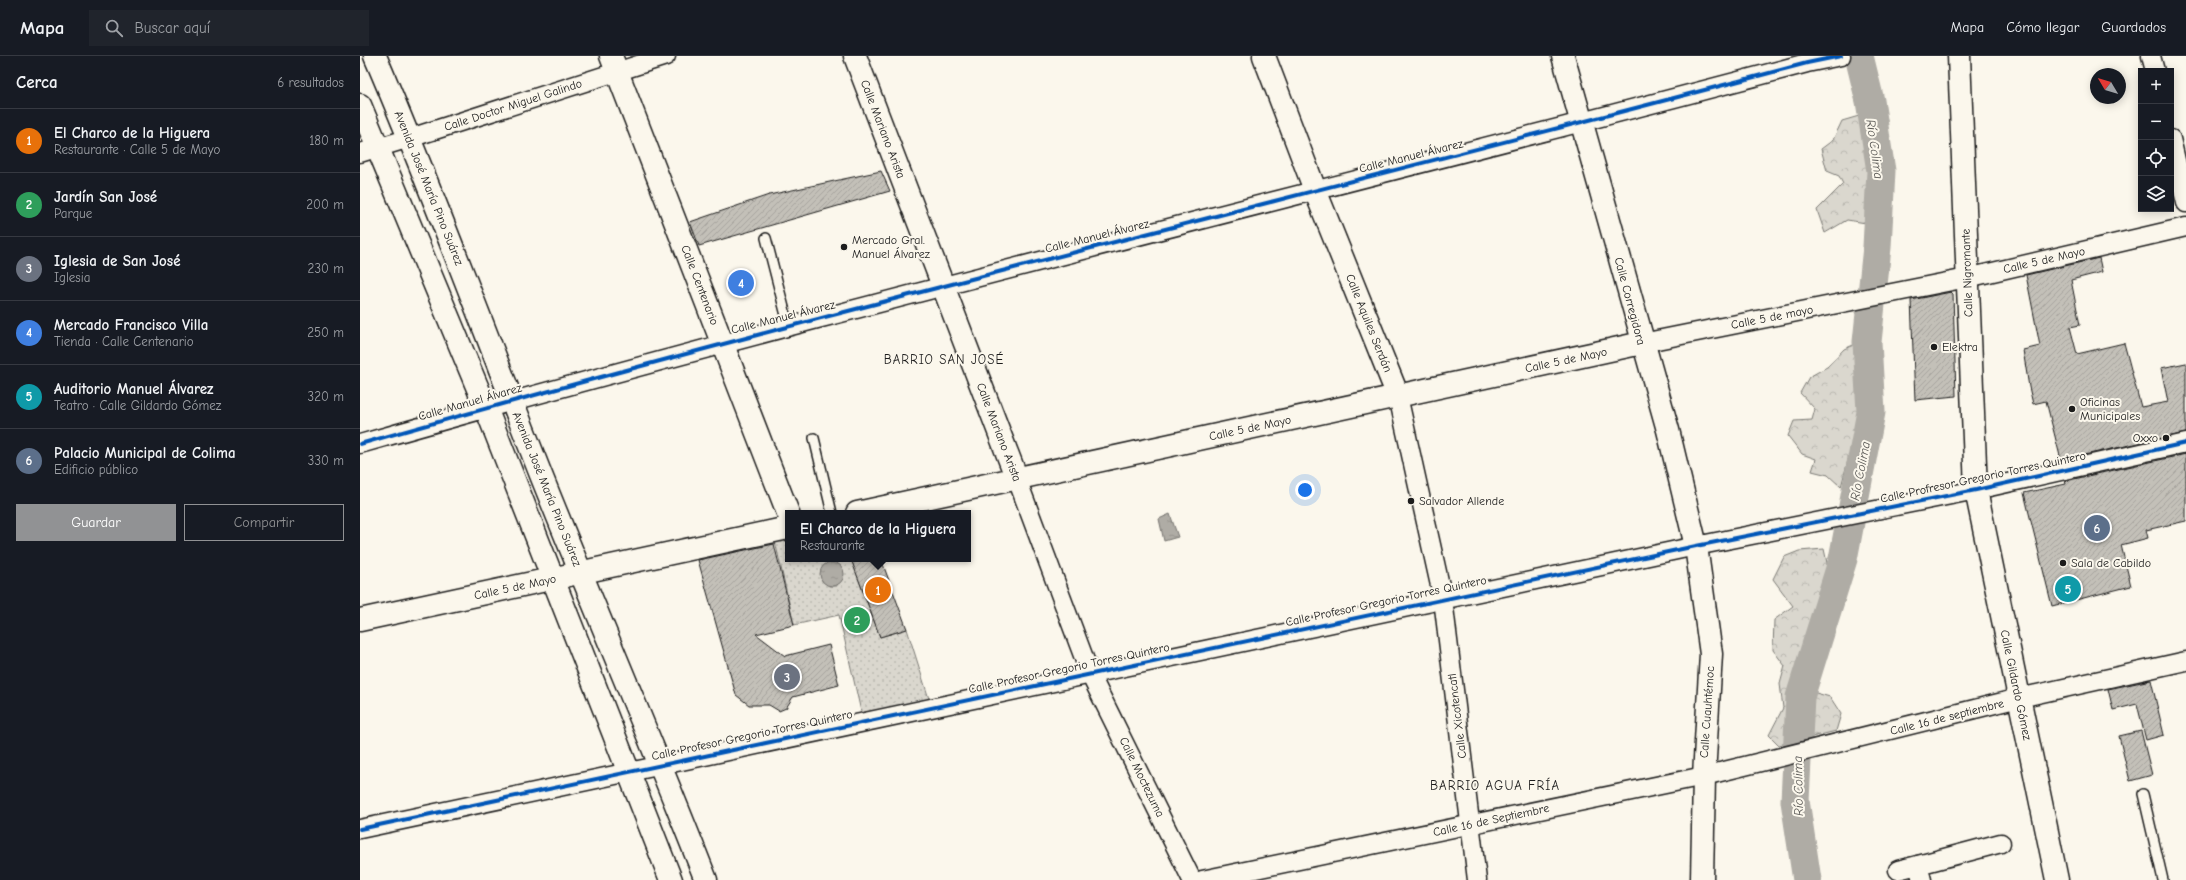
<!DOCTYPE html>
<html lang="es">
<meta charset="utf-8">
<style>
:root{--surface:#171b24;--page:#20242c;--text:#f1f3f6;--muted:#9ea1a6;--line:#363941;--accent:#919294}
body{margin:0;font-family:"Comic Neue",sans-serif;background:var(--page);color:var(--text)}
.controls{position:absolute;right:12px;top:12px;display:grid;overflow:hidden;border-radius:0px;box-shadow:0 2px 10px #0003}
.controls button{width:36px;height:36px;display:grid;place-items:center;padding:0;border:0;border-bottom:1px solid var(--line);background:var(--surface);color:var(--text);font:20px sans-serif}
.compass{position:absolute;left:1730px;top:12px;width:36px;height:36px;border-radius:50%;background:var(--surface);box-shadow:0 2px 10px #0003;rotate:308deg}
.you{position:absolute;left:945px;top:434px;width:14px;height:14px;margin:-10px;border:3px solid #fff;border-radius:50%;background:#1a73e8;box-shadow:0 0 0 6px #1a73e833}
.badge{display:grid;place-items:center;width:26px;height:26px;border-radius:50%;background:var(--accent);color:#fff;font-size:13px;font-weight:700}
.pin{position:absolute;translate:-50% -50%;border:2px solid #fff;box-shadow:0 1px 4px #0006}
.popup{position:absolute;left:425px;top:454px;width:186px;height:52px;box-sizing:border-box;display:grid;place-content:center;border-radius:0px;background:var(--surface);filter:drop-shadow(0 1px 3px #0005);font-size:13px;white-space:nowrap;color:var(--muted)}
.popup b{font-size:15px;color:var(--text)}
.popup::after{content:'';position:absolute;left:50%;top:100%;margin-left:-8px;border:8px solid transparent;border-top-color:var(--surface)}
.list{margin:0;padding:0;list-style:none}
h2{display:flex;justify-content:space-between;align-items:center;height:52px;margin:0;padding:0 16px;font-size:17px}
h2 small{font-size:13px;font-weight:400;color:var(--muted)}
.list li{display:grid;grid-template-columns:26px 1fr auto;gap:12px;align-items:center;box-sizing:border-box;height:64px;padding:0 16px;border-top:1px solid var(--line)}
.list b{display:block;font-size:15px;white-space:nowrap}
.list p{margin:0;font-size:13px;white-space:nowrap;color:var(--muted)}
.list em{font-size:13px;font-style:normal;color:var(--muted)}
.actions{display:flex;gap:8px;padding:12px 16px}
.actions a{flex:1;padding:9px 0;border:1px solid var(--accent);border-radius:0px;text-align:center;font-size:14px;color:var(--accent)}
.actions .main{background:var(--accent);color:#fff}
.icon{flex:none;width:22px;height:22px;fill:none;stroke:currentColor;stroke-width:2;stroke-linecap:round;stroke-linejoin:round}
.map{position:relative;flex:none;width:1826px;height:824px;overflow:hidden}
header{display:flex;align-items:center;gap:24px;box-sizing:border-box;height:56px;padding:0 20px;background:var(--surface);border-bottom:1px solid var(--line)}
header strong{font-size:19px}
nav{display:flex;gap:22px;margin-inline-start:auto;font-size:14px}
.search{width:280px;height:36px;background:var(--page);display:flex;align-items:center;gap:10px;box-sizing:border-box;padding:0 14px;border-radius:0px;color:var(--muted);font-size:15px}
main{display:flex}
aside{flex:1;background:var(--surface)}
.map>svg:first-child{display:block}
.forest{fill:url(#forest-crowns);stroke:#7b7a75}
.park{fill:url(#park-dots);stroke:#7b7a75;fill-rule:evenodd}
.water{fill:url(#water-ripples);stroke:#74726e}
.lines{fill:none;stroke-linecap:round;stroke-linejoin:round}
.river{stroke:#afaca5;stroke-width:29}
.building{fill:url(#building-hatch);stroke:#1c1c1c}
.service-casing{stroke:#1c1c1c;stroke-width:12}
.minor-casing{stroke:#1c1c1c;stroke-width:21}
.tertiary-casing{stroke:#1c1c1c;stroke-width:25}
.primary-casing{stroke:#1c1c1c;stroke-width:25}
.service{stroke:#fbf7ec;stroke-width:9}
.minor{stroke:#fbf7ec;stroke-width:18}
.tertiary{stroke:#fbf7ec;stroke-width:22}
.primary{stroke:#fbf7ec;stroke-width:22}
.cycleway-casing{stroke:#fbf7ec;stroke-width:6}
.cycleway{stroke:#0057b8;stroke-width:4}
.poi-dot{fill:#1c1c1c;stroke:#fbf7ec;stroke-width:1.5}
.labels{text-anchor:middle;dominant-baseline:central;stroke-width:4;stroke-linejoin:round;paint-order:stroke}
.street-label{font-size:12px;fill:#1c1c1c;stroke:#fbf7ec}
.poi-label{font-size:12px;fill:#1c1c1c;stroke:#fbf7ec;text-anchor:start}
.water-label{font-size:13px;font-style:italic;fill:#575653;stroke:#fbf7ec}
.neighbourhood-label{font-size:13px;letter-spacing:1px;fill:#1c1c1c;stroke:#fbf7ec}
</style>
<header>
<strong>Mapa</strong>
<div class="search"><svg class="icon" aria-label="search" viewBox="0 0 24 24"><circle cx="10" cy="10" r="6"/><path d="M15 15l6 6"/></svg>Buscar aquí</div>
<nav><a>Mapa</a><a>Cómo llegar</a><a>Guardados</a></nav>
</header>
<main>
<aside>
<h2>Cerca<small>6 resultados</small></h2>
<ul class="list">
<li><span class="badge" style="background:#e8710a">1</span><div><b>El Charco de la Higuera</b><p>Restaurante · Calle 5 de Mayo</p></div><em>180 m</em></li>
<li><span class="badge" style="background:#2e9e5b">2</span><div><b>Jardín San José</b><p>Parque</p></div><em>200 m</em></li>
<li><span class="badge" style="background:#6b7280">3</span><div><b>Iglesia de San José</b><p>Iglesia</p></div><em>230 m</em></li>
<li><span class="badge" style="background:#3f7fe0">4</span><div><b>Mercado Francisco Villa</b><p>Tienda · Calle Centenario</p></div><em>250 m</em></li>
<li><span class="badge" style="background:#0f9aa8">5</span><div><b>Auditorio Manuel Álvarez</b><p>Teatro · Calle Gildardo Gómez</p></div><em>320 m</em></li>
<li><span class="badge" style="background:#5c6f8a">6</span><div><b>Palacio Municipal de Colima</b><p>Edificio público</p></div><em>330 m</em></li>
</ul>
<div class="actions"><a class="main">Guardar</a><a>Compartir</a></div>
</aside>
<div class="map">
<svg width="1826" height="824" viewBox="0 0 1826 824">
<defs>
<pattern id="forest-crowns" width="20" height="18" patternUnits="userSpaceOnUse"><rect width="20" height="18" fill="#dad7ce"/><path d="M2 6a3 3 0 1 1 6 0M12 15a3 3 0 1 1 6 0" fill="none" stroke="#bab8b0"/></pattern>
<pattern id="park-dots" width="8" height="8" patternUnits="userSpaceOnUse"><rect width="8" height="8" fill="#dad7ce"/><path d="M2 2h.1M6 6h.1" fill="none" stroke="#bab8b0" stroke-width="1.8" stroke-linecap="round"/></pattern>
<pattern id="water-ripples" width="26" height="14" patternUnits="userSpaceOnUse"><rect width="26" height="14" fill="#afaca5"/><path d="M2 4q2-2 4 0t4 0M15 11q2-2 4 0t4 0" fill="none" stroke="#96938d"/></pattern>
<pattern id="building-hatch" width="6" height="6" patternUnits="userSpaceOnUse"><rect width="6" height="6" fill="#c3c0b8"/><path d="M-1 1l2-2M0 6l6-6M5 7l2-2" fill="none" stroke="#a7a49e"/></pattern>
</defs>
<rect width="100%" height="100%" fill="#fbf7ec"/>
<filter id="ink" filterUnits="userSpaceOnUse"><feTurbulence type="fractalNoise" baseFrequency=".025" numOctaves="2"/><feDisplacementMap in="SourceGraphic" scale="8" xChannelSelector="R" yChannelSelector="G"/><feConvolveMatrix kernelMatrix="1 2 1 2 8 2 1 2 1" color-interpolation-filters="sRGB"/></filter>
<g filter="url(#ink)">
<!-- forest -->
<g class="forest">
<polygon points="1499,60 1514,113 1506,167 1487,164 1465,177 1457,154 1483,128 1479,120 1467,115 1461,93 1473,84 1482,65"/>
<polygon points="1498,287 1499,361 1481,431 1468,419 1452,415 1456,403 1442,398 1428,380 1434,365 1452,364 1455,353 1440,337 1449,321 1467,311 1484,293"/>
<polygon points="1464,493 1470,521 1471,561 1450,592 1456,613 1449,635 1470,641 1481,658 1476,675 1419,689 1409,679 1423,652 1420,628 1425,610 1413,594 1414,564 1433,550 1413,523 1424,501 1439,495"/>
</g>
<!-- park -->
<path class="park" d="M428,482V503H491L520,581L547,573L570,646L502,660L479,559L434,569L415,485ZM474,507L477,530H469L462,525L461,514L467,508Z"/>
<!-- water -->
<g class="water">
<polygon points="810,458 818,481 804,485 799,463"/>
<circle cx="472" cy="518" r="12"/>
</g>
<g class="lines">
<!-- river -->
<polyline class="river" points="1447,824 1435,745 1440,641 1483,503 1511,356 1507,286 1517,191 1521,115 1510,45 1499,0"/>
</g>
<!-- building -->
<g class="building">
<polygon points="521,115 530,135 339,190 330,166 409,139"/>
<polygon points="1739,202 1742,216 1711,224 1720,269 1710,271 1717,298 1764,287 1781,351 1808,346 1801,312 1826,307 1826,377 1701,404 1686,345 1673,348 1669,331 1663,294 1680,290 1666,219"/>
<polygon points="1591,236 1593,238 1596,340 1555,344 1551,244"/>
<polygon points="1826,398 1826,465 1786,474 1788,482 1761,489 1771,530 1692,550 1664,437 1706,428 1705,425"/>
<polygon points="414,488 434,569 396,578 425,600 469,589 479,629 433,641 426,652 419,655 409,649 389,649 376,639 338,504"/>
<polygon points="491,503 521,503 547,573 520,581"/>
<polygon points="1791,624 1804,679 1786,684 1777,648 1753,654 1748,633"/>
<polygon points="1781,675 1792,719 1770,725 1759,680"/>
</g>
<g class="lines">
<!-- service casing -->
<g class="service-casing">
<g id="service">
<polyline points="406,182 429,271"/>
<polyline points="454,382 472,457"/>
<polyline points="1783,738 1803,824"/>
</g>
</g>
<!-- minor casing -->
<g class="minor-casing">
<g id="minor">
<polyline points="1791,0 1795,15"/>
<polyline points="1811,83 1826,147"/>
<polyline points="0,97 50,82 306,0"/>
<polyline points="1282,287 1607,222 1826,171"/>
<polyline points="1038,340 1083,543 1117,824"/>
<path d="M0,388C480,251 965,135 1447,7L1481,0"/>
<polyline points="657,423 730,618 832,824"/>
<polyline points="0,773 1336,490 1616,434 1826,387"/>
<polyline points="1558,809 1641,787"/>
<polyline points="1538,814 1558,809 1562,824"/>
<polyline points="842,824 1344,720 1659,642 1826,605"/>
</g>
</g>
<!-- tertiary casing -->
<g class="tertiary-casing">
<g id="tertiary">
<polyline points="251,0 428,457"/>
<polyline points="495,0 657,423"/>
<polyline points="904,0 955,134 1038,340"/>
<polyline points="1203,0 1308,374 1336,490 1351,598 1344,720 1342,824"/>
<polyline points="1599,0 1616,434 1697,824"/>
<polyline points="497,457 1282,287"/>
<polyline points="0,564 428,472"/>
</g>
</g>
<!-- primary casing -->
<g class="primary-casing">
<g id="primary">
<path d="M15,0C74,138 126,279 181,419C235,554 293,688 346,824"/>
<polyline points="0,49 126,352 311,824"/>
</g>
</g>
<!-- service -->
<use href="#service" class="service"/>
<!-- minor -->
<use href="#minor" class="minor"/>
<!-- tertiary -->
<use href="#tertiary" class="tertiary"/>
<!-- primary -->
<use href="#primary" class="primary"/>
<!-- cycleway casing -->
<g class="cycleway-casing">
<g id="cycleway">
<path d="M0,388C480,251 965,135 1447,7L1481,0"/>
<polyline points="0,773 1336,490 1616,434 1826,387"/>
</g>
</g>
<!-- cycleway -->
<use href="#cycleway" class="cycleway"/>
</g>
</g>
<!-- markers -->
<g class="poi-dot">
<circle cx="484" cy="191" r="4"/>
<circle cx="1574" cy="291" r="4"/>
<circle cx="1712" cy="353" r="4"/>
<circle cx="1806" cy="382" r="4"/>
<circle cx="1051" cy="445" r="4"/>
<circle cx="1703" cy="507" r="4"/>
</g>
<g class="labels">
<!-- street labels -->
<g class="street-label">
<text transform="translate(153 49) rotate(-18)">Calle Doctor Miguel Galindo</text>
<text transform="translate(523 73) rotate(69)">Calle Mariano Arista</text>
<text transform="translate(1051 100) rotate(-14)">Calle Manuel Álvarez</text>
<text transform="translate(69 132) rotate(68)">Avenida José María Pino Suárez</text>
<text transform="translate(737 180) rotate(-14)">Calle Manuel Álvarez</text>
<text transform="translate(1684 204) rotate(-13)">Calle 5 de Mayo</text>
<text transform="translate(1607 217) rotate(-92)">Calle Nigromante</text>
<text transform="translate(340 229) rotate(69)">Calle Centenario</text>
<text transform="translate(1270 245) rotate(75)">Calle Corregidora</text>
<text transform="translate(423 261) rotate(-14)">Calle Manuel Álvarez</text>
<text transform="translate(1412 261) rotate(-11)">Calle 5 de mayo</text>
<text transform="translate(1009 267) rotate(68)">Calle Aquiles Serdán</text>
<text transform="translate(1206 304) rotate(-12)">Calle 5 de Mayo</text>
<text transform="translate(110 346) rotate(-16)">Calle Manuel Álvarez</text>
<text transform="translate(890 372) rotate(-12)">Calle 5 de Mayo</text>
<text transform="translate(639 376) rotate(69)">Calle Mariano Arista</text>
<text transform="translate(1623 421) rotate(-12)">Calle Profresor Gregorio Torres Quintero</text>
<text transform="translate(187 433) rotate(68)">Avenida José María Pino Suárez</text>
<text transform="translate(155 531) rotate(-12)">Calle 5 de Mayo</text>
<text transform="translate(1026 545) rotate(-12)">Calle Profesor Gregorio Torres Quintero</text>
<text transform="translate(709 612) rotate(-12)">Calle Profesor Gregorio Torres Quintero</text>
<text transform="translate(1656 629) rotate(78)">Calle Gildardo Gómez</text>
<text transform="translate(1347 656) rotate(-86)">Calle Cuauhtémoc</text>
<text transform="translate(1097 660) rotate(-97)">Calle Xicotencatl</text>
<text transform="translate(1587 661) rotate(-14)">Calle 16 de septiembre</text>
<text transform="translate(392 679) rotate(-12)">Calle Profesor Gregorio Torres Quintero</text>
<text transform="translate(782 721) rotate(64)">Calle Moctezuma</text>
<text transform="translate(1131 764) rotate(-12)">Calle 16 de Septiembre</text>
</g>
<!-- poi labels -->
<g class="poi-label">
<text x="492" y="184">Mercado Gral.<tspan x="492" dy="14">Manuel Álvarez</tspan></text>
<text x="1582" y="291">Elektra</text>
<text x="1720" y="346">Oficinas<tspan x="1720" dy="14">Municipales</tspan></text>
<text x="1798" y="382" text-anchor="end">Oxxo</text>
<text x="1059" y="445">Salvador Allende</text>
<text x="1711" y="507">Sala de Cabildo</text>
</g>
<!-- water labels -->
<g class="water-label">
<text transform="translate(1515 93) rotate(82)">Río Colima</text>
<text transform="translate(1500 415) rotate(-79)">Río Colima</text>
<text transform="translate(1438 730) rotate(-91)">Río Colima</text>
</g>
<!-- neighbourhood labels -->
<g class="neighbourhood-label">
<text x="584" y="303">BARRIO SAN JOSÉ</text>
<text x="1135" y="729">BARRIO AGUA FRÍA</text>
</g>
</g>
</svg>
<div class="controls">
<button>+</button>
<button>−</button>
<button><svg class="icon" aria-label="locate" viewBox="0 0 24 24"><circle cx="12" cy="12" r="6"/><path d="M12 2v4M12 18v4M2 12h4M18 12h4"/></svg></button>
<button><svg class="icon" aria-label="layers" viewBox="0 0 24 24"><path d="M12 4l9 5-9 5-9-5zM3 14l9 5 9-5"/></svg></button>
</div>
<svg class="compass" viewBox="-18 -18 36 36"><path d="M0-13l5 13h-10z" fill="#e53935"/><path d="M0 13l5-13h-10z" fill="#9ea1a6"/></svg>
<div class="you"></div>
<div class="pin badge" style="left:518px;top:534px;background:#e8710a">1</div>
<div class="popup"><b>El Charco de la Higuera</b>Restaurante</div>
<div class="pin badge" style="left:497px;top:564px;background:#2e9e5b">2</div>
<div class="pin badge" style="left:427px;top:621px;background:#6b7280">3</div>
<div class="pin badge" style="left:381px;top:227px;background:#3f7fe0">4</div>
<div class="pin badge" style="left:1708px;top:533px;background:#0f9aa8">5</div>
<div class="pin badge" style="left:1737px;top:472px;background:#5c6f8a">6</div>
</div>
</main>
